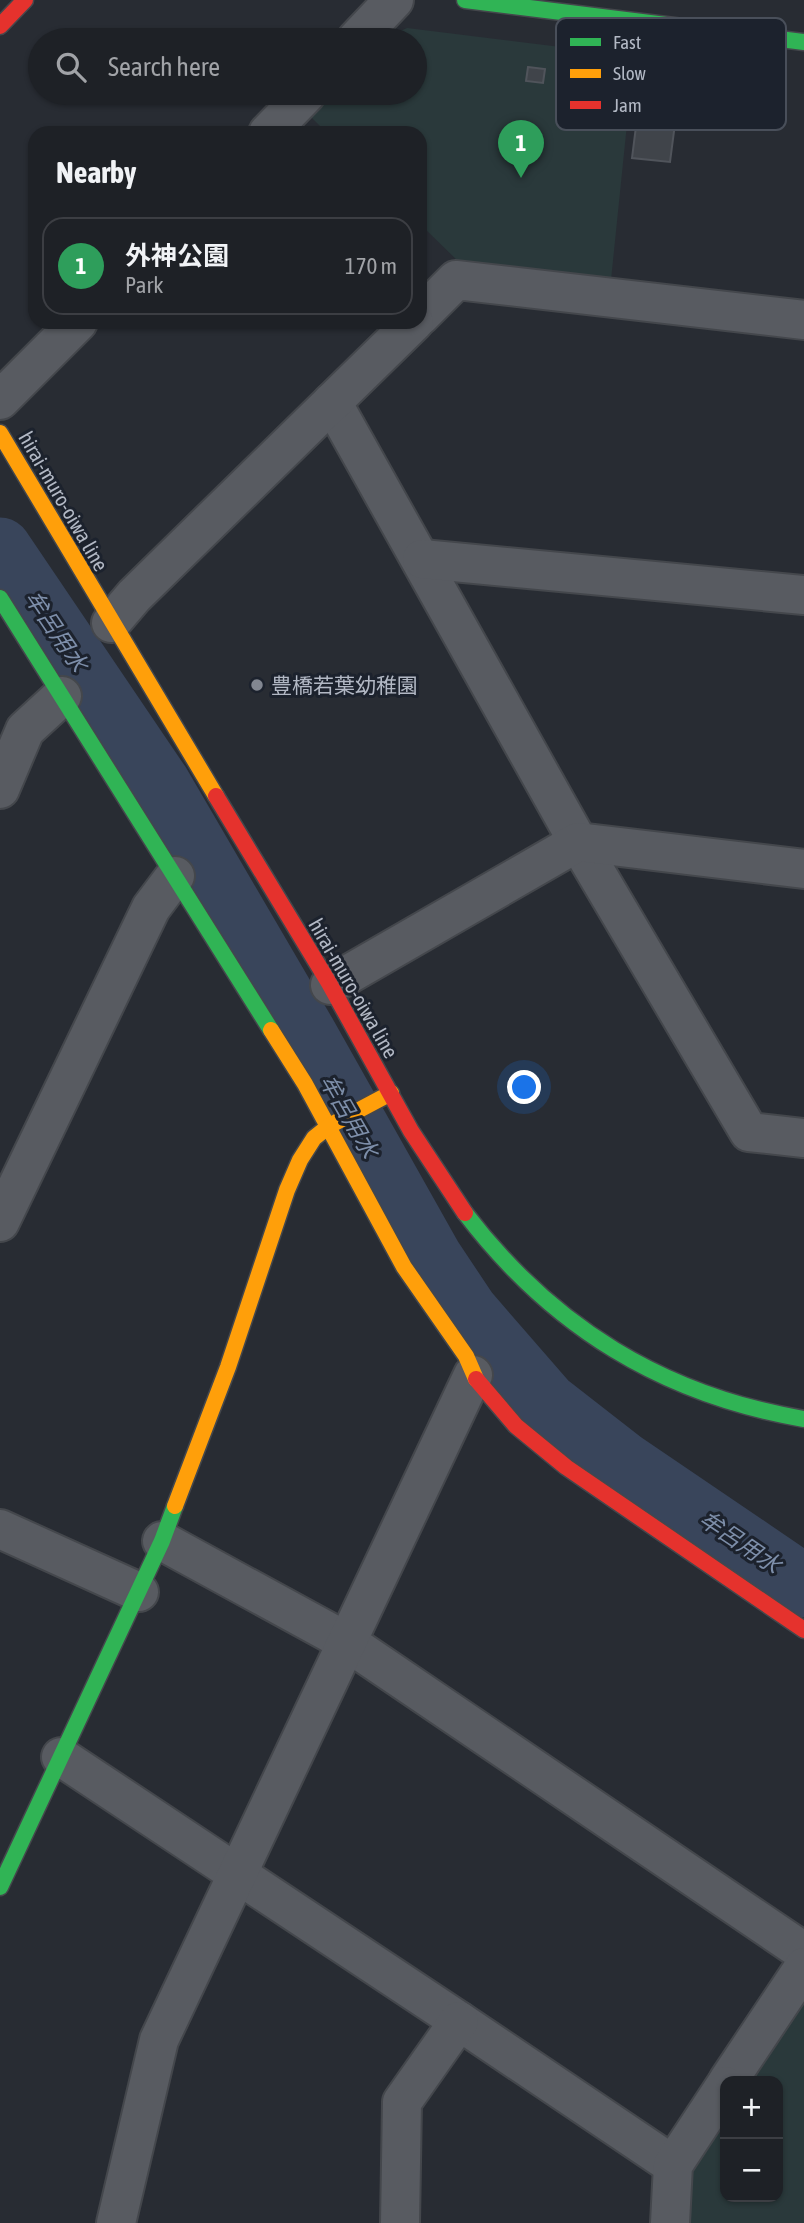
<!DOCTYPE html>
<meta charset="utf-8">
<style>
:root{--surface:#1e2126;--page:#2b2e32;--text:#f1f3f6;--muted:#a1a3a7;--line:#3c3e43;--accent:#828791}
body{margin:0;font-family:"Asap Condensed","Noto Sans JP",sans-serif;background:var(--page);color:var(--text)}
.controls{position:absolute;right:21px;bottom:21px;display:grid;overflow:hidden;border-radius:14px;box-shadow:0 2px 5px #0004}
.controls button{width:63px;height:63px;display:grid;place-items:center;padding:0;border:0;border-bottom:2px solid var(--line);background:var(--surface);color:var(--text);font:35px sans-serif}
.you{position:absolute;left:525px;top:1088px;width:24px;height:24px;margin:-18px;border:5px solid #fff;border-radius:50%;background:#1a73e8;box-shadow:0 0 0 10px #1a73e833}
.badge{display:grid;place-items:center;width:46px;height:46px;border-radius:50%;background:var(--accent);color:#fff;font-size:23px;font-weight:700}
.pin{position:absolute;translate:-50% -58px;filter:drop-shadow(0 2px 4px #0008)}
.pin::after{content:'';position:absolute;top:37px;width:24px;height:21px;background:inherit;clip-path:polygon(0 0,100% 0,50% 100%)}
.list{margin:0;padding:0;list-style:none}
h2{display:flex;justify-content:space-between;align-items:center;height:91px;margin:0;padding:0 28px;font-size:30px}
h2 small{font-size:23px;font-weight:400;color:var(--muted)}
.list li{display:grid;grid-template-columns:46px 1fr auto;gap:21px;align-items:center;box-sizing:border-box;height:98px;margin:0 14px 14px;padding:0 14px;border:2px solid var(--line);border-radius:21px}
.list b{display:block;font-size:26px;white-space:nowrap}
.list p{margin:0;font-size:23px;white-space:nowrap;color:var(--muted)}
.list em{font-size:23px;font-style:normal;color:var(--muted)}
.icon{flex:none;width:38px;height:38px;fill:none;stroke:currentColor;stroke-width:2;stroke-linecap:round;stroke-linejoin:round}
.map{position:relative;flex:none;width:804px;height:2223px;overflow:hidden}
.search{position:absolute;background:var(--surface);box-shadow:0 2px 5px #0004;left:28px;top:28px;width:399px;height:77px;display:flex;align-items:center;gap:18px;box-sizing:border-box;padding:0 24px;border-radius:38px;color:var(--muted);font-size:26px}
.panel{position:absolute;background:var(--surface);box-shadow:0 2px 5px #0004;left:28px;top:126px;width:399px;height:203px;border-radius:21px}
.map>svg:first-child{display:block}
.green{fill:#2a393b}
.lines{fill:none;stroke-linecap:round;stroke-linejoin:round}
.river{stroke:#39455b;stroke-width:63}
.building{fill:#40444a;stroke:#50545b;stroke-width:2}
.street-casing{stroke:#44474c;stroke-width:42}
.fast-casing{stroke:#44474c;stroke-width:19}
.slow-casing{stroke:#44474c;stroke-width:19}
.jam-casing{stroke:#44474c;stroke-width:19}
.street{stroke:#585b61;stroke-width:38}
.fast{stroke:#30b455;stroke-width:16}
.slow{stroke:#ff9f0a;stroke-width:16}
.jam{stroke:#e5322d;stroke-width:16}
.poi-dot{fill:#828791;stroke:#1c222d;stroke-width:2.5}
.labels{text-anchor:middle;dominant-baseline:central;stroke-width:6;stroke-linejoin:round;paint-order:stroke}
.street-label{font-size:21px;fill:#b2b8c4;stroke:#1c222d}
.poi-label{font-size:21px;fill:#b2b8c4;stroke:#1c222d;text-anchor:start}
.water-label{font-size:23px;font-style:italic;fill:#7d8ea9;stroke:#1c222d}
.key{fill:#1c222d;stroke:#494f5a;stroke-width:2}
.key-label{font-size:19px;fill:#b2b8c4}
</style>
<div class="map">
<svg width="804" height="2223" viewBox="0 0 804 2223">
<rect width="100%" height="100%" fill="#282c33"/>
<!-- green -->
<g class="green">
<polygon points="407,28 634,56 611,280 460,263 420,224 420,133 327,133 308,114 328,93 415,93 415,40 381,40"/>
<polygon points="804,1995 804,2223 687,2223 689,2170 725,2114 725,2197 778,2197 778,2081 747,2081"/>
</g>
<g class="lines">
<!-- river -->
<polyline class="river" points="0,549 159,784 305,1034 431,1258 467,1312 546,1403 623,1463 804,1586"/>
</g>
<!-- building -->
<g class="building">
<polygon points="644,63 682,70 670,162 632,158"/>
<polygon points="528,67 545,69 543,83 526,81"/>
</g>
<g class="lines">
<!-- street casing -->
<g class="street-casing">
<g id="street">
<polyline points="356,40 394,0"/>
<polyline points="268,133 307,93"/>
<polyline points="420,316 456,280 804,320"/>
<polyline points="0,400 78,322"/>
<polyline points="332,402 578,842 749,1132 804,1138"/>
<polyline points="422,559 804,595"/>
<polyline points="111,623 134,596 414,322"/>
<polyline points="0,789 25,730 62,696"/>
<polyline points="330,985 578,842 804,869"/>
<polyline points="0,1222 151,908 175,876"/>
<polyline points="0,1529 139,1592"/>
<polyline points="162,1541 347,1642 804,1952"/>
<polyline points="61,1757 459,2021 673,2165"/>
<polyline points="728,2081 804,1967"/>
<polyline points="116,2223 159,2040 473,1375"/>
<polyline points="400,2223 402,2102 459,2021"/>
<polyline points="670,2223 673,2165 725,2086"/>
</g>
</g>
<!-- fast casing -->
<g class="fast-casing">
<g id="fast">
<polyline points="465,0 804,42"/>
<polyline points="0,598 271,1030"/>
<path d="M465,1213C552,1327 663,1395 804,1419"/>
<polyline points="0,1887 162,1541 175,1506"/>
</g>
</g>
<!-- slow casing -->
<g class="slow-casing">
<g id="slow">
<polyline points="0,433 216,796"/>
<polyline points="271,1030 305,1084 404,1267 466,1356 476,1379"/>
<polyline points="175,1506 228,1367 287,1190 300,1160 314,1138 329,1126 391,1093"/>
</g>
</g>
<!-- jam casing -->
<g class="jam-casing">
<g id="jam">
<polyline points="0,26 25,0"/>
<polyline points="216,796 329,983 411,1131 465,1213"/>
<polyline points="476,1379 516,1426 566,1467 804,1630"/>
</g>
</g>
<!-- street -->
<use href="#street" class="street"/>
<!-- fast -->
<use href="#fast" class="fast"/>
<!-- slow -->
<use href="#slow" class="slow"/>
<!-- jam -->
<use href="#jam" class="jam"/>
</g>
<!-- markers -->
<circle class="poi-dot" cx="257" cy="685" r="7"/>
<g class="labels">
<!-- street labels -->
<g class="street-label">
<text transform="translate(64 501) rotate(60)">hirai-muro-oiwa line</text>
<text transform="translate(354 988) rotate(60)">hirai-muro-oiwa line</text>
</g>
<!-- poi labels -->
<g class="poi-label">
<text x="271" y="685">豊橋若葉幼稚園</text>
</g>
<!-- water labels -->
<g class="water-label">
<text transform="translate(56 631) rotate(56)">牟呂用水</text>
<text transform="translate(349 1116) rotate(60)">牟呂用水</text>
<text transform="translate(740 1542) rotate(34)">牟呂用水</text>
</g>
</g>
<!-- legend -->
<rect x="556" y="18" width="230" height="112" rx="10" class="key"/>
<rect x="570" y="38" width="31" height="8" fill="#30b455"/>
<rect x="570" y="69" width="31" height="9" fill="#ff9f0a"/>
<rect x="570" y="101" width="31" height="8" fill="#e5322d"/>
<g class="key-label">
<text x="613" y="49">Fast</text>
<text x="613" y="80">Slow</text>
<text x="613" y="112">Jam</text>
</g>
</svg>
<div class="controls">
<button>+</button>
<button>−</button>
</div>
<div class="you"></div>
<div class="pin badge" style="left:521px;top:178px;background:#2e9e5b">1</div>
<div class="search"><svg class="icon" aria-label="search" viewBox="0 0 24 24"><circle cx="10" cy="10" r="6"/><path d="M15 15l6 6"/></svg>Search here</div>
<section class="panel">
<h2>Nearby<small></small></h2>
<ul class="list">
<li><span class="badge" style="background:#2e9e5b">1</span><div><b>外神公園</b><p>Park</p></div><em>170 m</em></li>
</ul>
</section>
</div>
